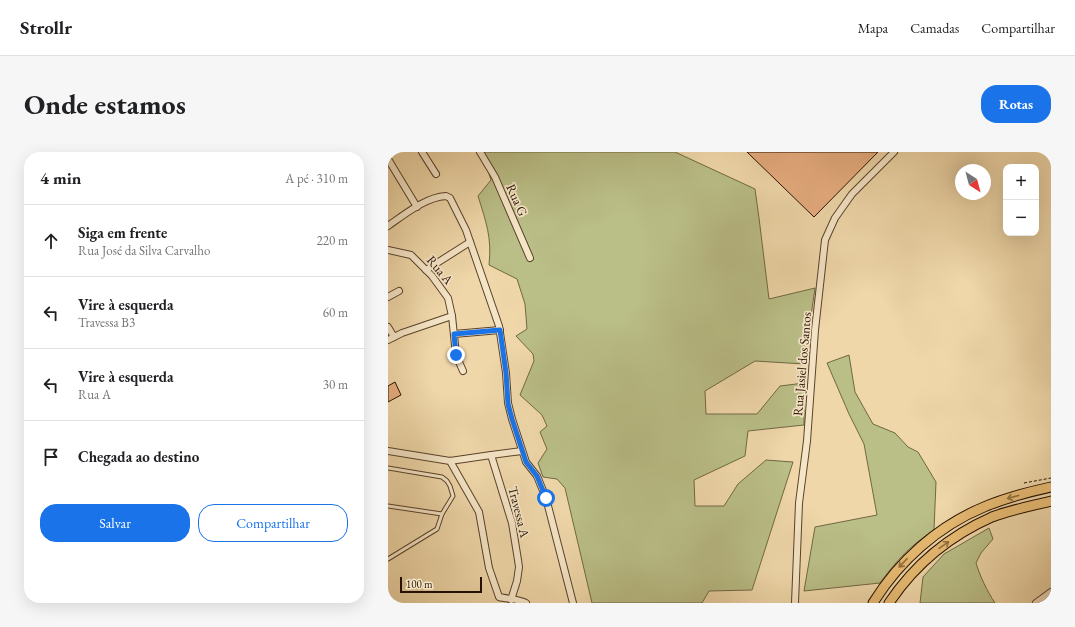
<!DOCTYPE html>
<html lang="pt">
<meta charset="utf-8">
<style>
:root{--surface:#fff;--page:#f6f6f6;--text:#202124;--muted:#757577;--line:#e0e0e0;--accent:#1a73e8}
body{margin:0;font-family:"EB Garamond",serif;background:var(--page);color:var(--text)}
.controls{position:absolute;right:12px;top:12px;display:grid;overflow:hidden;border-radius:8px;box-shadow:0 4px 16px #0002}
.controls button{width:36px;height:36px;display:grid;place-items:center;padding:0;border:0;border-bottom:1px solid var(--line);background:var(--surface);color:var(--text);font:20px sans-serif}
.compass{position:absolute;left:567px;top:12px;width:36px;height:36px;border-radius:50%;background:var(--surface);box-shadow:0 4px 16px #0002;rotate:144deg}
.scale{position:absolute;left:12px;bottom:10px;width:82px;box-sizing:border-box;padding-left:4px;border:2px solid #271100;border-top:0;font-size:11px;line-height:14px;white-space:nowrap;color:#271100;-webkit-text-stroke:3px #f5e5c7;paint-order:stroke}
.stop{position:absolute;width:12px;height:12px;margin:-9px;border:3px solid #1a73e8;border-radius:50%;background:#fff}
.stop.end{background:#1a73e8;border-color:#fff;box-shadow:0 1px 4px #0008}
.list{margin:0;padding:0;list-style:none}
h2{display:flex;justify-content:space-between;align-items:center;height:52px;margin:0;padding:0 16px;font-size:17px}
h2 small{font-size:13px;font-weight:400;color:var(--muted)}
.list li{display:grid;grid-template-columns:26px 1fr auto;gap:12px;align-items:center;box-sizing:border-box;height:72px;padding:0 16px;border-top:1px solid var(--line)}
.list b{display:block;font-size:15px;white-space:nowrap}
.list p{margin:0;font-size:13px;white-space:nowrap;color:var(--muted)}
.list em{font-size:13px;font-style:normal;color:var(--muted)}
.actions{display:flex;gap:8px;padding:12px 16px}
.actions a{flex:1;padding:9px 0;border:1px solid var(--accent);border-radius:16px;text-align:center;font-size:14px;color:var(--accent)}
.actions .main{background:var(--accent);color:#fff}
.icon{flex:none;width:22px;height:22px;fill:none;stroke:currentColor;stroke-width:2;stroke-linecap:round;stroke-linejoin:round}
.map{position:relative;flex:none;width:663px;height:451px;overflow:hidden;border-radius:16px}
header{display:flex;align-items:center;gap:24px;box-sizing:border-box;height:56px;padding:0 20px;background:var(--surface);border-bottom:1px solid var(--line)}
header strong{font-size:19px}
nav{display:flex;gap:22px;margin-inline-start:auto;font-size:14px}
.intro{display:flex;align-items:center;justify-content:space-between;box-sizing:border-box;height:96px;padding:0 24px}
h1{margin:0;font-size:28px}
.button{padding:10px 18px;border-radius:16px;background:var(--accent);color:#fff;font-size:14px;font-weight:700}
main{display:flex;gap:24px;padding:0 24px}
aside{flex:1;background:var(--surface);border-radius:16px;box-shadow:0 4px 16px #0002}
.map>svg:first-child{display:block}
.green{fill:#babe87;stroke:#706844}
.building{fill:#e7ad7f;stroke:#271100}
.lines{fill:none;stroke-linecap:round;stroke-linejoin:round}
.service-casing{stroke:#59422a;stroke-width:5}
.minor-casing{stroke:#59422a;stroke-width:8}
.primary-casing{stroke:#271100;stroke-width:11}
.path{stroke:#271100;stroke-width:1;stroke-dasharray:3 2;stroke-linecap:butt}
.service{stroke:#f5e5c7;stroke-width:3}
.minor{stroke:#f5e5c7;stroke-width:6}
.primary{stroke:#e8bc74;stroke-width:9}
.oneway{stroke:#916f40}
.route{stroke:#1a73e8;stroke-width:5}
.labels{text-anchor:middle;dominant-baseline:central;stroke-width:3.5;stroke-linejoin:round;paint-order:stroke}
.street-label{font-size:13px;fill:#271100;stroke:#f5e5c7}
</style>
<header>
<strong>Strollr</strong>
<nav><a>Mapa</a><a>Camadas</a><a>Compartilhar</a></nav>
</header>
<div class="intro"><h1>Onde estamos</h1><a class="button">Rotas</a></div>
<main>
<aside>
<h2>4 min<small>A pé · 310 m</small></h2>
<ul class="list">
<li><svg class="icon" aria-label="ahead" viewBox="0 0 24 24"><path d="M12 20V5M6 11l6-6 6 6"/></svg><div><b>Siga em frente</b><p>Rua José da Silva Carvalho</p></div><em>220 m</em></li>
<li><svg class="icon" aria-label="left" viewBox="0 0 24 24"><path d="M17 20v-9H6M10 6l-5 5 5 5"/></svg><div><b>Vire à esquerda</b><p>Travessa B3</p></div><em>60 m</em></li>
<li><svg class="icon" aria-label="left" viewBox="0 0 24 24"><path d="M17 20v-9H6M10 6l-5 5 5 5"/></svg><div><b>Vire à esquerda</b><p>Rua A</p></div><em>30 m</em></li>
<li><svg class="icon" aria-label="arrive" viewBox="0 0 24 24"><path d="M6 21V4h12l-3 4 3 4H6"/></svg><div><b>Chegada ao destino</b></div></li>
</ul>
<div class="actions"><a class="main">Salvar</a><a>Compartilhar</a></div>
</aside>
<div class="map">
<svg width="663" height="451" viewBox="0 0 663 451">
<rect width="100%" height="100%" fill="#efd7a9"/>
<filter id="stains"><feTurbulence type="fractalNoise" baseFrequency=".005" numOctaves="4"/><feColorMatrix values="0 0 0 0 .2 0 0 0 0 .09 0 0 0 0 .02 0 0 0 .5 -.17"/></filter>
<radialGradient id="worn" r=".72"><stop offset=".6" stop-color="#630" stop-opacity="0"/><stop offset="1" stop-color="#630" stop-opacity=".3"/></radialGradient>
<!-- green -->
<g class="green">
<path d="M94,0H287L367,37L371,66L381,147L427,136L416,212L367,209L317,239L318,262H369L392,234L416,231V273L360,279L357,304L306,328L307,354H336L350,332L378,308L405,310L364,438L321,439L314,451H204L177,336L169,327L155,325L150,311L159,297L152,280L159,274L154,263L132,243L146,209L145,202L128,184L139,177L137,152L129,127L101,113C104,85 98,70 90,44L103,28Z"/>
<path d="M461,203L467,240L485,272L507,281L520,295L530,300L548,330L546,378C524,392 507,410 492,431L416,439L427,375L489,363L476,292L461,262L439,211Z"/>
<path d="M601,376L605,387L593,401L588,411C592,424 599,439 607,451H532L535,425L556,402Z"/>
</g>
<!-- building -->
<g class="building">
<polygon points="359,0 490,0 426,65"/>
<polygon points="7,230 13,243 0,250 0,234"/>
</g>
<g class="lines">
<!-- service casing -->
<g class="service-casing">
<g id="service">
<polyline points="0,316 54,325 59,329 62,334 65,344 54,362 49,377 0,407"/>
<polyline points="0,354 54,362"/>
</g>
</g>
<!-- minor casing -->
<g class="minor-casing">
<g id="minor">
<polyline points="34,0 48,22"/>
<polyline points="92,0 107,25 142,106"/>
<polyline points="0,7 29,55"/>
<path d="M0,74C17,62 38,45 58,44L62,46L78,78L111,174L118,221L120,251L124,267L138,310L149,324L158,346L185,451"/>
<polyline points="0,98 23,103 44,124 60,146 64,164 68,203 75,219"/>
<polyline points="38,118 82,90"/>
<polyline points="0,145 11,139"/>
<polyline points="0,175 6,185"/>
<polyline points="66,182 112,178"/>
<polyline points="0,188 14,181 64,164"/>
<polyline points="0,299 62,309 103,303 124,371 130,408 131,415 129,429 123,448"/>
<polyline points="103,303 134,299"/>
<path d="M62,309L91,360L101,416L111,445C119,447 132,447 138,451"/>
<polyline points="407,451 411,351 419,289 427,178 437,88 447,66 464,42 506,0"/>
<polyline points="648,451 663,440"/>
</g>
</g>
<!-- primary casing -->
<g class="primary-casing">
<g id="primary">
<path d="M485,451C511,409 550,374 596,355C617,346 640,340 663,335"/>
<path d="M501,451C527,412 561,384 604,365C622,358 643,354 663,349"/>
</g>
</g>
<!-- path -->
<polyline class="path" points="636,331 663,326"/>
<!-- service -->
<use href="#service" class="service"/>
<!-- minor -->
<use href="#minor" class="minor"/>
<!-- primary -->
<use href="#primary" class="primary"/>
</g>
<!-- one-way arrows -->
<defs><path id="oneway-shaft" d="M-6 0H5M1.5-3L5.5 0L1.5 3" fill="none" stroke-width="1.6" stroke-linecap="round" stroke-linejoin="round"/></defs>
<g class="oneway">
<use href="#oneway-shaft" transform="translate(625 345) rotate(165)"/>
<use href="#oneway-shaft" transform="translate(556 393) rotate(-35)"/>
<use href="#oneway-shaft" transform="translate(515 411) rotate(133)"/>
</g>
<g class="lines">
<!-- route -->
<polyline class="route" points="68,203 66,182 112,178 118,221 120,252 124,267 138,310 149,324 158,346"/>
</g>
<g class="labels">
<!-- street labels -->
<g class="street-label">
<text transform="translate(129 48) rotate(66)">Rua G</text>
<text transform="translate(52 118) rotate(50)">Rua A</text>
<text transform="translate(414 212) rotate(-85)">Rua Jasiel dos Santos</text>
<text transform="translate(131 360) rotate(76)">Travessa A</text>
</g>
</g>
<rect width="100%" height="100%" filter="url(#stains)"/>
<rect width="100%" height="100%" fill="url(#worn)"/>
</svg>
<div class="controls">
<button>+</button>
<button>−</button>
</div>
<svg class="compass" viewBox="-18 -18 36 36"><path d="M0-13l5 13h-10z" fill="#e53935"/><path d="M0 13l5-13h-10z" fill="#757577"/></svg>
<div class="scale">100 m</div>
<div class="stop" style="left:158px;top:346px"></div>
<div class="stop end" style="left:68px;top:203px"></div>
</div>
</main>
